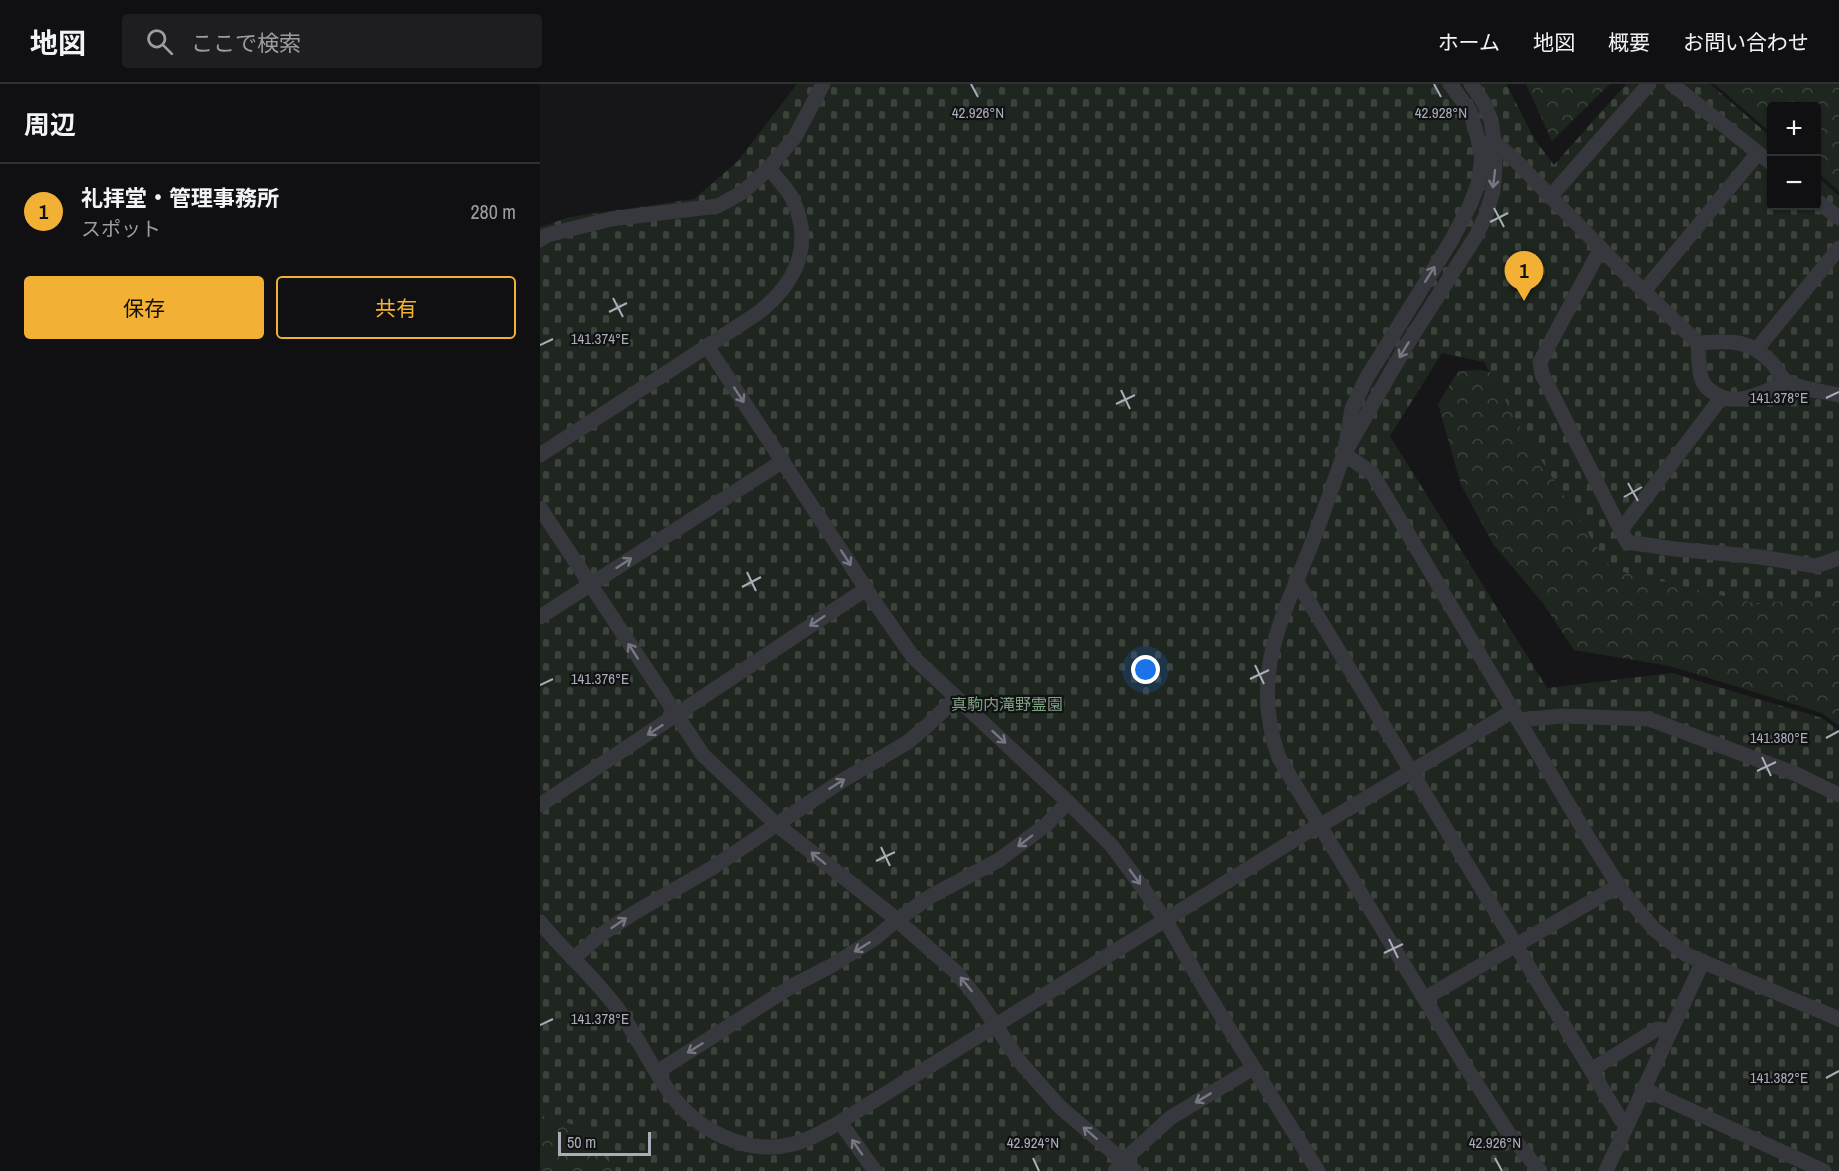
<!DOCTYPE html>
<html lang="ja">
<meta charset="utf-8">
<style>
:root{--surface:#101012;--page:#1e1e20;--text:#f1f3f6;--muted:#9c9d9f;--line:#303032;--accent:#f2b134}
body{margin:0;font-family:"Archivo Narrow","Noto Sans JP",sans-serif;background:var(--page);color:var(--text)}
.controls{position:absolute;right:18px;top:18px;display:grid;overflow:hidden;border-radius:6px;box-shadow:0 2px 4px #0004}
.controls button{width:54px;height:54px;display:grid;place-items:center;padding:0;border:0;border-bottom:2px solid var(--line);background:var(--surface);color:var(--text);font:30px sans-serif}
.scale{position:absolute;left:18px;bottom:15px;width:93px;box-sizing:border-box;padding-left:6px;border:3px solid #a8adb8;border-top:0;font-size:16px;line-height:21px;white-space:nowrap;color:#a8adb8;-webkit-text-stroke:4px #111113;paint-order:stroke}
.you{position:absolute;left:606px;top:586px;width:21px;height:21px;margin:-15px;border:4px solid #fff;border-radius:50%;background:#1a73e8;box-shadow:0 0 0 9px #1a73e833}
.badge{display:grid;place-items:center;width:39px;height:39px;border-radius:50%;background:var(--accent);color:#111;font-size:20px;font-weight:700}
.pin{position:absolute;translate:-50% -50px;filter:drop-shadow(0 2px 3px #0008)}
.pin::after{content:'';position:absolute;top:32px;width:21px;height:18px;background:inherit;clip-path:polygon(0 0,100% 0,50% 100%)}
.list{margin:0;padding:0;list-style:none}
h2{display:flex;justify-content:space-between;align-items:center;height:78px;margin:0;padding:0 24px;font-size:26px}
h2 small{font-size:20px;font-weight:400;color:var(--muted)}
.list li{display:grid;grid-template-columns:39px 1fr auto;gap:18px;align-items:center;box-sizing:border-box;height:96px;padding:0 24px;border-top:2px solid var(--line)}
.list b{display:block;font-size:22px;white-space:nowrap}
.list p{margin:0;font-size:20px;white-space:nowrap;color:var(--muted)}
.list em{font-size:20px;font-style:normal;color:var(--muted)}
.actions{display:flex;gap:12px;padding:18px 24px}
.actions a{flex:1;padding:14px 0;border:2px solid var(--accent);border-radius:6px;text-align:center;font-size:21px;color:var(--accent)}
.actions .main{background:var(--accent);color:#111}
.icon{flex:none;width:33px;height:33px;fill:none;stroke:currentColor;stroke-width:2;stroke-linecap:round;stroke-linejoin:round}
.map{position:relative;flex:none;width:1299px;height:1087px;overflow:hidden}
header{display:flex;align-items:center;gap:36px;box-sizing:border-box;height:84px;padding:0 30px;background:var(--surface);border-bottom:2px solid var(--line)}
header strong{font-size:28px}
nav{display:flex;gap:33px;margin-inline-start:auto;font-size:21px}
.search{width:420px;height:54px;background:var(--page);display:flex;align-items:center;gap:15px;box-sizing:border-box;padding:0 21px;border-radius:6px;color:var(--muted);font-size:22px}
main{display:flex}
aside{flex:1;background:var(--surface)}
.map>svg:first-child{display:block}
.forest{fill:url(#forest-crowns)}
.cemetery{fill:url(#cemetery-stones)}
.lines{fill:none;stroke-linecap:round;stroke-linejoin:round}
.minor{stroke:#37383d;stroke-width:15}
.oneway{stroke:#757881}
.ticks{fill:none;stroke:#a8adb8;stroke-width:2}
.labels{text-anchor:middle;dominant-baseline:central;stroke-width:4.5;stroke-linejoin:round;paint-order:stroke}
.park-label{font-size:16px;fill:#7fa381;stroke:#111113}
.ticks-label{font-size:15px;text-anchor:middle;fill:#a8adb8;stroke:#111113;stroke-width:4.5;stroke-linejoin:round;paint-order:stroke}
</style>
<header>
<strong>地図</strong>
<div class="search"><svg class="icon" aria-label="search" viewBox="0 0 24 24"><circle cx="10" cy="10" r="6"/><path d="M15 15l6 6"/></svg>ここで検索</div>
<nav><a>ホーム</a><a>地図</a><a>概要</a><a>お問い合わせ</a></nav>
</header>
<main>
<aside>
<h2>周辺<small></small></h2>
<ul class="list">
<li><span class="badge">1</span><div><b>礼拝堂・管理事務所</b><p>スポット</p></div><em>280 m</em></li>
</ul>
<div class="actions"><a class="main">保存</a><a>共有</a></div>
</aside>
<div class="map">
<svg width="1299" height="1087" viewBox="0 0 1299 1087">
<defs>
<pattern id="forest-crowns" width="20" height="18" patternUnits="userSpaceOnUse" patternTransform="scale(1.5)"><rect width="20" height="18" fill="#1e261f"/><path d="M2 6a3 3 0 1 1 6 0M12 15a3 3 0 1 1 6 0" fill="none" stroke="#3c433d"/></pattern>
<pattern id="cemetery-stones" width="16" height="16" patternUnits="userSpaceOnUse" patternTransform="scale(1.5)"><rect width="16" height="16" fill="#1e261f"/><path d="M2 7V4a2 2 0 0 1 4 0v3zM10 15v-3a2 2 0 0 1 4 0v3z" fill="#3c433d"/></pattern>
</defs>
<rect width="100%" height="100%" fill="#161618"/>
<!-- forest -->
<g class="forest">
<polygon points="986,0 1070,0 1012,57"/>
<polygon points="1175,0 1299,0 1299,107 1277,88 1276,22 1232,22 1231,49"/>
<polygon points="941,286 959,290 1299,490 1299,642 1282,629 1130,582 1034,566 1002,518 953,460 921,401 898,320 918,287"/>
<polygon points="0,976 233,1087 0,1087"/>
</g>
<!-- cemetery -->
<polygon class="cemetery" points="257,0 966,0 995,56 1014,81 1086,0 1170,0 1231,53 1232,122 1276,122 1277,92 1299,112 1299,511 1217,520 1071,485 982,346 944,278 902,269 850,352 1007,604 1132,589 1282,634 1299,647 1299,1087 76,1087 41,1043 0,1031 0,143 30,133 154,115 198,77"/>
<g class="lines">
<!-- minor -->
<g class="minor">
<polyline points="910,0 930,27 937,51 942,74 938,100 930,121 911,157 826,295 812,325 804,370 866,262 936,152 946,131 953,107 955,84 954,58 951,36 944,19 931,0"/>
<polyline points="1132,0 1232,80"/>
<path d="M948,59L954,58L974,75L1087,191L1158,259C1188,257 1208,254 1231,278C1237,283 1238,291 1245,296C1256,304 1285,308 1299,311"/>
<polyline points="1010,113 1109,0"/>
<polyline points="1276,116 1299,134"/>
<polyline points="0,156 7,151 71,135 178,122 203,108 229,84 255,53 283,0"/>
<polyline points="1061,164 1000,278 1002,290 1087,458 1135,465 1220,473 1276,482 1299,474"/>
<polyline points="1104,207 1218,69"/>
<path d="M1158,259C1159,270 1158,285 1162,296C1164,301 1169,306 1174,309C1197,325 1224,307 1248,298"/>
<polyline points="167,262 336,520 373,573 528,718 572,762 592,789 626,837 667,909 778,1087"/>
<polyline points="1217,265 1299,164"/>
<path d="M0,371L218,229C255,200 275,161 252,114C247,104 236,94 229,84"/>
<polyline points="0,424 163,671 236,740 350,830 416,888 437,914 480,978 520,1023 595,1087"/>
<polyline points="1081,446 1181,314"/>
<polyline points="756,496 1081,1036 1088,1040"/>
<polyline points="0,533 243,377"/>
<polyline points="978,636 1022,632 1109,635 1256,690 1299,711"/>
<polyline points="0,721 326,505"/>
<polyline points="781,741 973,627"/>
<path d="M0,838C26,870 59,897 82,931C99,956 112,984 130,1009C157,1046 206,1072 253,1060C267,1057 282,1048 295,1041L780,740"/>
<polyline points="33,875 59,852 92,830 172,784 300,698 368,658 388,641 416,614"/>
<polyline points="885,914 1078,802"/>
<polyline points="1051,986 1117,945 1130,947"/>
<polyline points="117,988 252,902 291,882 334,855 357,836 391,812 459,776 506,741 528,718"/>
<polyline points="1104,1005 1284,1087"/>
<polyline points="300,1038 335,1087"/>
<polyline points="575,1087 583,1077 630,1034 713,984"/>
<path d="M1000,1087L969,1050L924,980L739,674C710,592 740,539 770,464C782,433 793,401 804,370L832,389L1043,745L1082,807L1114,845L1147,871L1299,935"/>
<polyline points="1066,1087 1163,877"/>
</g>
</g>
<!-- one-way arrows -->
<defs><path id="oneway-shaft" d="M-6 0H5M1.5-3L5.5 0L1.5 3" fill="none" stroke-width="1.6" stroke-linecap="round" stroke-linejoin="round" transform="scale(1.5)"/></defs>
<g class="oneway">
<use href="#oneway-shaft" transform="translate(954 95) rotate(97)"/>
<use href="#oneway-shaft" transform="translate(890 190) rotate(-58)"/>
<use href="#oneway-shaft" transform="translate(864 266) rotate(121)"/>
<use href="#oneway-shaft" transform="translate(199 311) rotate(57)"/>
<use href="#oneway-shaft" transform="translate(306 474) rotate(57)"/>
<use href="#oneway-shaft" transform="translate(84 479) rotate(-33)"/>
<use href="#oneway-shaft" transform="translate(277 537) rotate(146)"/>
<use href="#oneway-shaft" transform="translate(93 567) rotate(-123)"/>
<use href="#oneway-shaft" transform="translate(115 646) rotate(147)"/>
<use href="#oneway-shaft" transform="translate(459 653) rotate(42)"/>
<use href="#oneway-shaft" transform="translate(297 700) rotate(-32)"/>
<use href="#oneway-shaft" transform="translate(485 757) rotate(143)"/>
<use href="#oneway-shaft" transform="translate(278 774) rotate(-141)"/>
<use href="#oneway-shaft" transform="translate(595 793) rotate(54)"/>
<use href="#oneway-shaft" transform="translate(79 839) rotate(-34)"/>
<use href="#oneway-shaft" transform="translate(322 863) rotate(148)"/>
<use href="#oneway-shaft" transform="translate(426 900) rotate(-129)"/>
<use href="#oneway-shaft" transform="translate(155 964) rotate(148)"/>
<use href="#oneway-shaft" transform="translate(663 1014) rotate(149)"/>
<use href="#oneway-shaft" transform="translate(550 1049) rotate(-139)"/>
<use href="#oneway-shaft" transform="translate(317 1063) rotate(-125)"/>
</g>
<!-- ticks -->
<path class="ticks" d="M431,0L438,13M894,0L901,13M954,124L964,143M950,138L968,129M73,214L83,233M69,228L87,219M0,261L13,255M581,306L590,325M1286,314L1299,308M576,320L595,311M1088,399L1098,417M1084,413L1102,403M207,488L216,507M202,503L221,493M715,581L724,600M710,595L729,586M0,601L13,595M1286,654L1299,647M1222,673L1231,692M1217,687L1236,678M341,763L350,782M336,777L355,768M849,855L858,874M844,869L863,860M0,941L13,935M1286,994L1299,987M493,1074L499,1087M955,1074L962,1087"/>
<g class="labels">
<!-- park labels -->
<g class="park-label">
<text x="467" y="620">真駒内滝野霊園</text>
</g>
</g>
<g class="ticks-label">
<text x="438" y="34">42.926°N</text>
<text x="901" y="34">42.928°N</text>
<text x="60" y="260">141.374°E</text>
<text x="1239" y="319">141.378°E</text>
<text x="60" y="600">141.376°E</text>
<text x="1239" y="659">141.380°E</text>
<text x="60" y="940">141.378°E</text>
<text x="1239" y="999">141.382°E</text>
<text x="493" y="1064">42.924°N</text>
<text x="955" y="1064">42.926°N</text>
</g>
</svg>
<div class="controls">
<button>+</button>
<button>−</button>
</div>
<div class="scale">50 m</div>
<div class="you"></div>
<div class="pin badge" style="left:984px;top:217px">1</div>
</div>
</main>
